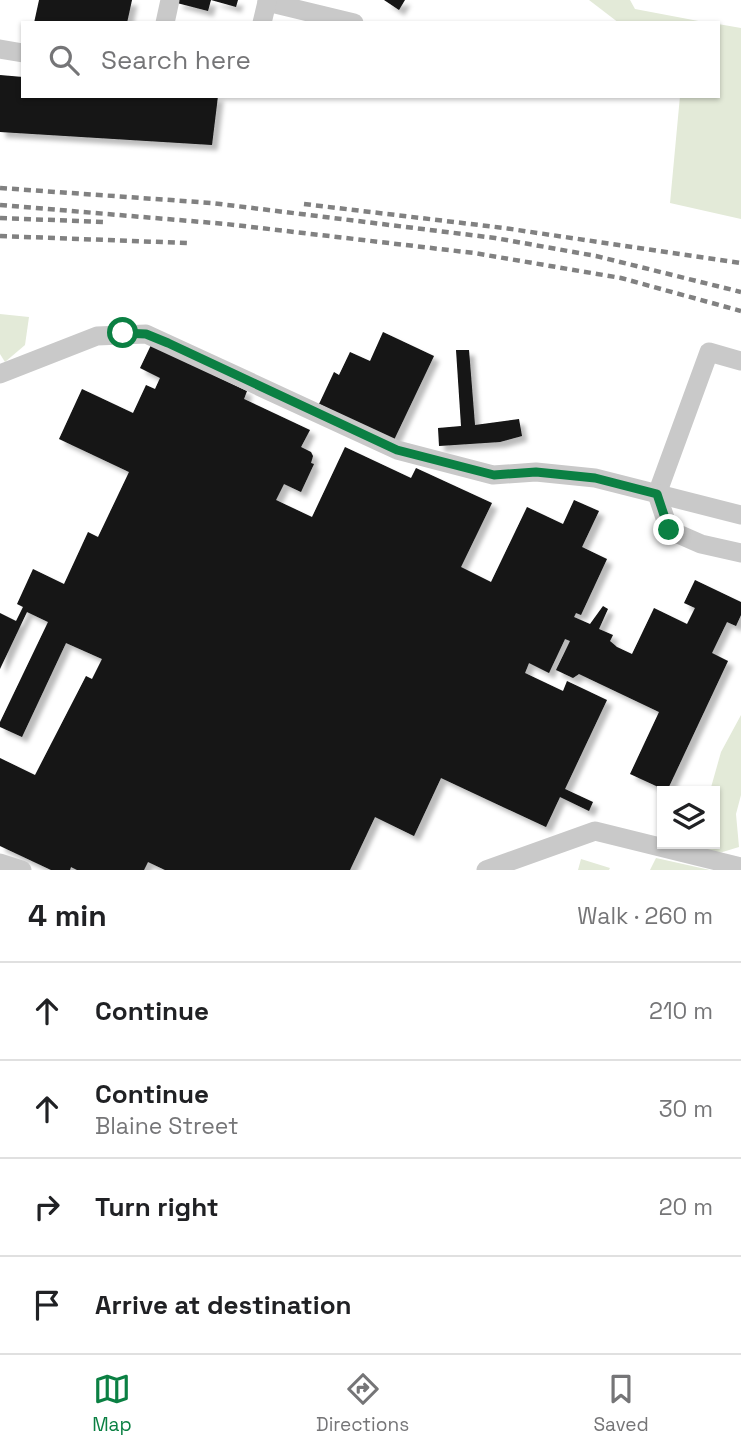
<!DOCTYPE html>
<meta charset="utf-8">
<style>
:root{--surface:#fff;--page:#f2f2f2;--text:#202124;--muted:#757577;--line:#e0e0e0;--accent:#0b8043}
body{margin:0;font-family:"Space Grotesk",sans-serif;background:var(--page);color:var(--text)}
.controls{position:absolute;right:21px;bottom:21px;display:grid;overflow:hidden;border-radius:0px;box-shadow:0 2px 5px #0004}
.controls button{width:63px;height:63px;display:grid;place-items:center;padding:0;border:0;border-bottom:2px solid var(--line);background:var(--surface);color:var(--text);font:35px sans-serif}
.stop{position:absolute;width:21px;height:21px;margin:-16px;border:5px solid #0b8043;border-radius:50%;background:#fff}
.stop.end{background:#0b8043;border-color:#fff;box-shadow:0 2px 7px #0008}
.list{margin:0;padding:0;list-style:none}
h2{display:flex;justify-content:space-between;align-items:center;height:91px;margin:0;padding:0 28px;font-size:30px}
h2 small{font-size:23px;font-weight:400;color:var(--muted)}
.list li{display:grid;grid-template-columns:46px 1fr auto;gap:21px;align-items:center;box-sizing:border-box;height:98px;padding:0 28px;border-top:2px solid var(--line)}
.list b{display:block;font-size:26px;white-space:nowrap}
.list p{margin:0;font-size:23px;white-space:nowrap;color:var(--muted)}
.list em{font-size:23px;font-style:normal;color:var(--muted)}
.icon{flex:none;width:38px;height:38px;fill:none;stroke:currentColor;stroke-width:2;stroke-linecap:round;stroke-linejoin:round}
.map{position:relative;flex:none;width:741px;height:870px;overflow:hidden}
.search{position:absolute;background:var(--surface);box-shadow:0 2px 5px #0004;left:21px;right:21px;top:21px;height:77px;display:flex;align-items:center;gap:18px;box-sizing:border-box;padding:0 24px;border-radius:0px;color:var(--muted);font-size:26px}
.sheet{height:483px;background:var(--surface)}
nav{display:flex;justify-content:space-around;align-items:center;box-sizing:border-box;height:98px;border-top:2px solid var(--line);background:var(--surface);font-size:19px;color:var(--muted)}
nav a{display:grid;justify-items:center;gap:4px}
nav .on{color:var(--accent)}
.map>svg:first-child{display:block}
.green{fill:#e3ead8}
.building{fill:#131313;filter:url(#shadow)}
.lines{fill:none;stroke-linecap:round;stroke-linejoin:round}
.minor{stroke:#c9c9c9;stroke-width:19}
.rail{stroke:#818181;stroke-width:4.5;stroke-dasharray:7 5;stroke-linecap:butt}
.route{stroke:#0b8043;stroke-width:9}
</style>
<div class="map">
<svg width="741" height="870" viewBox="0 0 741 870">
<defs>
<filter id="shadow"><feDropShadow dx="5.5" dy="5.5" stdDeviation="2" flood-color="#0004"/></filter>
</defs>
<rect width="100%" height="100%" fill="#fff"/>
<!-- green -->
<g class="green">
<polygon points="589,0 630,0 635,9 709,23 619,23"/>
<polygon points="718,24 741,28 741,219 670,203 680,96 718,96"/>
<polygon points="0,314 29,317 25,345 5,362 0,354"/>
<polygon points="741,715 741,795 736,814 739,847 716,854 692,846 715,844 715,791 710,791 721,752"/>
<polygon points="656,858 710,870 650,870"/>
<polygon points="581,859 610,868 609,870 578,870"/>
</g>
<!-- building -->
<g class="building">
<polygon points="39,0 132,0 127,23 34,23"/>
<polygon points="178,0 211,0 208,11 177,3"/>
<polygon points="211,0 238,0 236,7"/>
<polygon points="384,0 405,0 399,10"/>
<polygon points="0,75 23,77 23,96 218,96 212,145 0,132"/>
<polygon points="383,332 434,356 394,440 319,404 334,372 339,375 350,352 370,361"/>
<polygon points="151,345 247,391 244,399 310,430 301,447 311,452 313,456 311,463 314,464 301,492 284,484 276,500 312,517 345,447 411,478 416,468 492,503 461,567 491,582 527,507 563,524 574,500 599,511 582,547 607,559 581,615 576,613 574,617 590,624 603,606 608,609 599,629 613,635 610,641 617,647 632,654 654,608 687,624 695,608 684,603 695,580 741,602 741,615 736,626 727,622 712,653 728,661 667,791 630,774 659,712 579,674 573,678 556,670 570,641 565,639 549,673 529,663 525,673 563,691 567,681 607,700 565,789 593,802 589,811 560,797 546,827 441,778 414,836 375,817 350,870 165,870 148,862 144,870 77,870 71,867 70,870 51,870 0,846 0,758 35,775 86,676 92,679 102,659 66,643 22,737 0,727 0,722 48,622 27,612 0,669 0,613 16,621 23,607 17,604 33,569 64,584 88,532 98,537 129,472 59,439 82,389 133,413 146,385 155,389 160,378 140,368"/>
<polygon points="456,350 469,350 475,425 519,419 522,436 500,442 439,446 438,428 461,426"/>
</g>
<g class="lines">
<!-- minor -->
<g class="minor">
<polyline points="268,0 267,2 354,23"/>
<polyline points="165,23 170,0"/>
<polyline points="262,23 267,2"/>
<polyline points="0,49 23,53"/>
<polyline points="741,361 709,352 657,494 669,530 701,544 741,553"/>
<polyline points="0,374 97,336 146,334 397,450 493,475 536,472 595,478 741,515"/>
<polyline points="0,863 22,870"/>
<polyline points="486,870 595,831 741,867"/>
</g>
<!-- rail -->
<g class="rail">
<polyline points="0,188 212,203 495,238 596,256 741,292"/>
<polyline points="304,204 504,228 741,263"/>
<polyline points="0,205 226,224 474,253 621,278 741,311"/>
<polyline points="0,218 104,222"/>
<polyline points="0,236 187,243"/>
</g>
</g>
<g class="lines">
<!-- route -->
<polyline class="route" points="123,333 146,334 168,343 397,450 494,475 536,472 595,478 657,494 669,530"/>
</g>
</svg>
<div class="controls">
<button><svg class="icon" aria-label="layers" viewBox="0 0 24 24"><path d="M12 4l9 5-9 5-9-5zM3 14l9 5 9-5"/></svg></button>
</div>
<div class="stop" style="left:123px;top:333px"></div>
<div class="stop end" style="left:669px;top:530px"></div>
<div class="search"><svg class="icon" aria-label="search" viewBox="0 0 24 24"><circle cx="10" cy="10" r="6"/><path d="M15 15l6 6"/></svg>Search here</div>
</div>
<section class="sheet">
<h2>4 min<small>Walk · 260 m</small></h2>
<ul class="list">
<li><svg class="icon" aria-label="ahead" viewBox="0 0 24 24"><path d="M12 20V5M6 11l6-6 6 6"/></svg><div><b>Continue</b></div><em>210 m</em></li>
<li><svg class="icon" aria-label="ahead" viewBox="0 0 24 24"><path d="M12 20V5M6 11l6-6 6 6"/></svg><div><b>Continue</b><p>Blaine Street</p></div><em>30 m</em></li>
<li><svg class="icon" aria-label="right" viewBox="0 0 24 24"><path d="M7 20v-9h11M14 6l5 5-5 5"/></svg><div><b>Turn right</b></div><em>20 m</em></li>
<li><svg class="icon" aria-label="arrive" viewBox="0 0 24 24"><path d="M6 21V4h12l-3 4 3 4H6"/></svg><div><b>Arrive at destination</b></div></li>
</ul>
</section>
<nav>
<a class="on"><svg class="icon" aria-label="map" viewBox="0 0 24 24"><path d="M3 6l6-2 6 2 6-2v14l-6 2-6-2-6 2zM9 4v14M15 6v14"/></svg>Map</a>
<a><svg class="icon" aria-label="directions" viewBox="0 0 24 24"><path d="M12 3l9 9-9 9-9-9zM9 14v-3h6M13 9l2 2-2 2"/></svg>Directions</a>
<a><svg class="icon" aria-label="saved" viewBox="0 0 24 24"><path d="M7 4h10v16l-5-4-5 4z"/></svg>Saved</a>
</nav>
